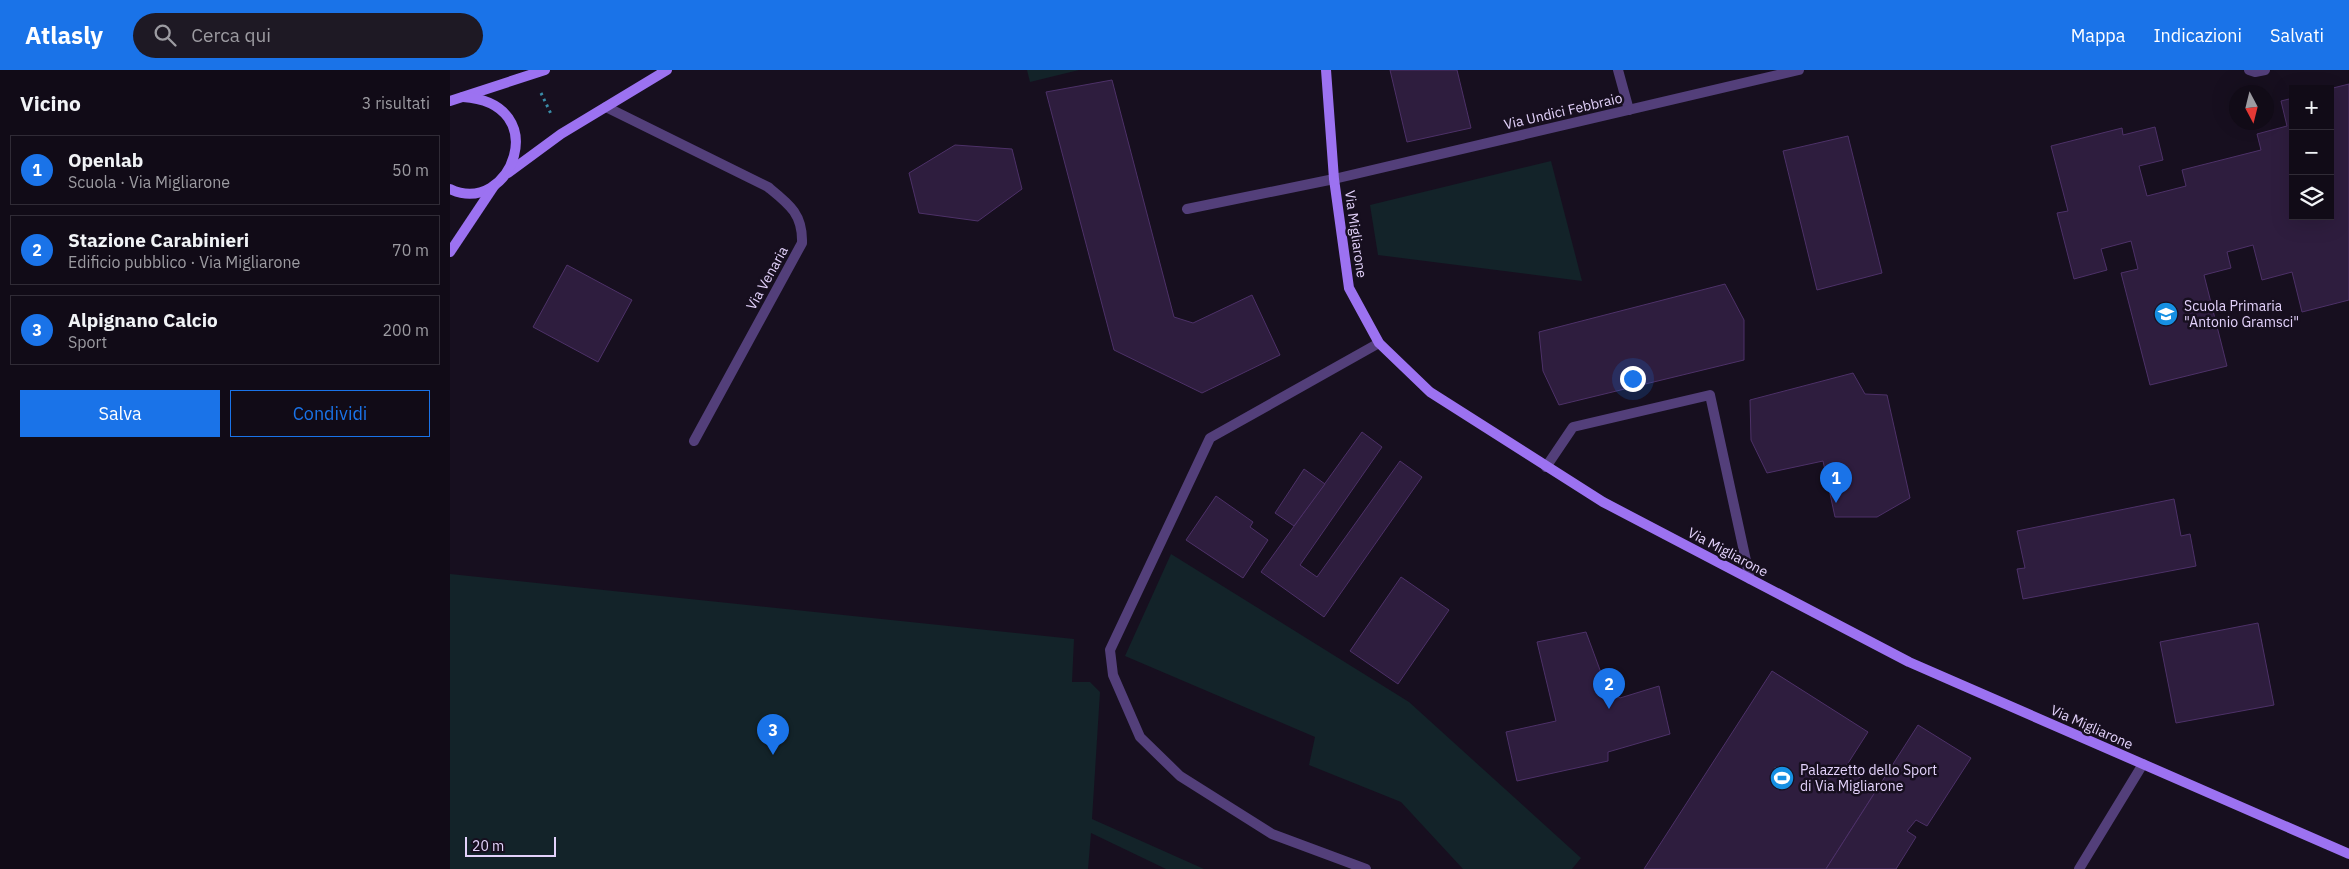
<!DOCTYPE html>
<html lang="it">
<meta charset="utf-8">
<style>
:root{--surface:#110b17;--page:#1e1924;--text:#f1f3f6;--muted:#9c9ba1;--line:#302b36;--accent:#1a73e8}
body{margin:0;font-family:"IBM Plex Sans",sans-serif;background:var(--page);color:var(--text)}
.controls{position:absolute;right:15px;top:15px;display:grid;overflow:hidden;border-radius:0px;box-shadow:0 5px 20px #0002}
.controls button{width:45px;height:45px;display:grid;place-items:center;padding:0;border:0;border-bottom:1px solid var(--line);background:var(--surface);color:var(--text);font:25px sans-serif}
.compass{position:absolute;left:1779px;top:15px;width:45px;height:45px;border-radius:50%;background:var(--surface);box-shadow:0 5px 20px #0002;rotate:173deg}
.scale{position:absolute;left:15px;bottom:12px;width:91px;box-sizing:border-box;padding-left:5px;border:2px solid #e3d2fb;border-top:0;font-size:14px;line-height:18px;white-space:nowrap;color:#e3d2fb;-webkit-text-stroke:4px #170f1f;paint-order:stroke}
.you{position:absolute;left:1182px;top:308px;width:18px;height:18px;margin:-12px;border:4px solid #fff;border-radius:50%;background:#1a73e8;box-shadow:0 0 0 8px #1a73e833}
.badge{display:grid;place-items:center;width:32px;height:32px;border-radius:50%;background:var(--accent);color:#fff;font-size:16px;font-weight:700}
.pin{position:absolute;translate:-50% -41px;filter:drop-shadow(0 1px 2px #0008)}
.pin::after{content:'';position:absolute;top:26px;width:18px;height:15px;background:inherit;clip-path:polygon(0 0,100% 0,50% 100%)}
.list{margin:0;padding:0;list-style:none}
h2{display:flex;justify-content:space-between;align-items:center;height:65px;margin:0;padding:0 20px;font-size:21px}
h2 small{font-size:16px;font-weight:400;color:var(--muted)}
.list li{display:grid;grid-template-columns:32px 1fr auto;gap:15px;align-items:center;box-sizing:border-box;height:70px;margin:0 10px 10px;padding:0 10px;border:1px solid var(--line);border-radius:0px}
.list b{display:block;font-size:19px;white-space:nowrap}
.list p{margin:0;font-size:16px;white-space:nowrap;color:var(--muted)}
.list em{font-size:16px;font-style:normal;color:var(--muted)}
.actions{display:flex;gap:10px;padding:15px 20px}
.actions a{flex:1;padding:11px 0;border:1px solid var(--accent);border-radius:0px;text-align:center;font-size:18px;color:var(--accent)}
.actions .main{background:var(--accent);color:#fff}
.icon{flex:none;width:28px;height:28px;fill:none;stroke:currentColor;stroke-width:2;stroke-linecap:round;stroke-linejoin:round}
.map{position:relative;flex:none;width:1899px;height:799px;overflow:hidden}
header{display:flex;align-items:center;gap:30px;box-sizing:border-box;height:70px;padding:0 25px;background:var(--accent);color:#fff}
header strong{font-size:24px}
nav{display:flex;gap:28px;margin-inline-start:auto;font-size:18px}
.search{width:350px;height:45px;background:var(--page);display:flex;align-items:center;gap:12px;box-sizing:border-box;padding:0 18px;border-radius:28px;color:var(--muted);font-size:19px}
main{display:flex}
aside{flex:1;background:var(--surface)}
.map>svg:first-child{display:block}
.green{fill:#132329}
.building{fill:#2e1d3e;stroke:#4d3168}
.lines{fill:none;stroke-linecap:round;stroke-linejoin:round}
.path{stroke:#3a8ca7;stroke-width:3;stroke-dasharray:2.5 4;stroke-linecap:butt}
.lane{stroke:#533f7a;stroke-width:10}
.street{stroke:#533f7a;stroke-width:10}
.secondary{stroke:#9c72f1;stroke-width:10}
.labels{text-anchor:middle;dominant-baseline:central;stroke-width:5;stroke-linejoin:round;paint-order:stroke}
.street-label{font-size:14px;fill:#e3d2fb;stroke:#170f1f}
.poi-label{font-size:14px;fill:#e3d2fb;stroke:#170f1f;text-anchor:start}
</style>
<header>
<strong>Atlasly</strong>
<div class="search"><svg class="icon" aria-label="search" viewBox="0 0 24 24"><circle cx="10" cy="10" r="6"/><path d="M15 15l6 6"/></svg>Cerca qui</div>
<nav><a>Mappa</a><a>Indicazioni</a><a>Salvati</a></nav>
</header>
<main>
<aside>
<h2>Vicino<small>3 risultati</small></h2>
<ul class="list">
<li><span class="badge">1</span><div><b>Openlab</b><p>Scuola · Via Migliarone</p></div><em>50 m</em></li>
<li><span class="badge">2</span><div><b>Stazione Carabinieri</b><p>Edificio pubblico · Via Migliarone</p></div><em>70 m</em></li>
<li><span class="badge">3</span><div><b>Alpignano Calcio</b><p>Sport</p></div><em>200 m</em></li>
</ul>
<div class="actions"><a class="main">Salva</a><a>Condividi</a></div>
</aside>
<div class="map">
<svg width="1899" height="799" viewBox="0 0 1899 799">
<rect width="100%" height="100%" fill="#170f1f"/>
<!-- green -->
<g class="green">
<polygon points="577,0 629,0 580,12"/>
<polygon points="1101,91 1132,211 928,185 920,135"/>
<polygon points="721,484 959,632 1131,788 1122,799 1013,799 951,732 859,695 865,667 675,586"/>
<polygon points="0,504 624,569 622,612 640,612 650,622 642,749 754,799 716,799 641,763 638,799 0,799"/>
</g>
<!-- building -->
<g class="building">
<polygon points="940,0 1007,0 1021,58 957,72"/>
<polygon points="662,10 724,247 743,253 802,225 830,285 752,323 664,280 596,22"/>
<polygon points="1899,14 1899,230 1852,242 1842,202 1812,210 1803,175 1777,182 1781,198 1754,205 1777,296 1700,315 1671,203 1688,199 1681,171 1651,179 1657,200 1624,209 1607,143 1618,141 1601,76 1672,58 1673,65 1705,57 1713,90 1689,96 1697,126 1736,116 1732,100 1811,80 1807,64 1837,56 1831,31 1843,28 1843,146 1880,146 1879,19"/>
<polygon points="1398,66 1432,203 1367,220 1333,81"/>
<polygon points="505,75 562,79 572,119 528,151 469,143 459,103"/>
<polygon points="117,195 182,230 148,292 83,257"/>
<polygon points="1275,214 1294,250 1294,290 1109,335 1093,301 1089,262"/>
<polygon points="1403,303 1415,324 1437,325 1460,428 1427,447 1385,447 1373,391 1317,403 1301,370 1300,330"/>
<polygon points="912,362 932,377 850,495 867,507 950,391 972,407 874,547 811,502"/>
<polygon points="854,399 875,414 844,456 825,443"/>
<polygon points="766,426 803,452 800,457 818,470 793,508 736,470"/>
<polygon points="1724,429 1731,466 1740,464 1746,496 1573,529 1567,499 1575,498 1567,461"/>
<polygon points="951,507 999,540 948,614 900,581"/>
<polygon points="1808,553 1824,635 1726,653 1710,572"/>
<polygon points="1136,562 1157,619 1170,628 1209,616 1220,664 1158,682 1158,691 1067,711 1056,662 1106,651 1087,572"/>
<polygon points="1322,601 1418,662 1395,698 1427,719 1376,799 1194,799"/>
<polygon points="1468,655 1521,688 1477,756 1466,750 1457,761 1466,767 1446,799 1376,799"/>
</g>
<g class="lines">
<!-- path -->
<polyline class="path" points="91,23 102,46"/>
<!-- lane -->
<g class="lane">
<polyline points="1168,0 1179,40"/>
<polyline points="1799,0 1805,2 1815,0"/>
<polyline points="737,139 884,109"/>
<polyline points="1096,397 1123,357 1260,325 1300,509"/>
<polyline points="916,799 822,764 730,706 690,667 663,605 660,580 760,368 929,273"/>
<polyline points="1629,799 1693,694"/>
</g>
<!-- street -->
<g class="street">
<path d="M156,37L318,117C339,134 353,144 352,173L244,371"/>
<polyline points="884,109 1349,0"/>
</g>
<!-- secondary -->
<g class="secondary">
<polyline points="876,0 884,109 899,218 929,273 980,322 1153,432 1459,592 1899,784"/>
<polyline points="0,31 95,0"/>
<polyline points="58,103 111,64 217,0"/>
<path d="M0,119C61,148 105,33 13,27"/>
<polyline points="0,182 44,116"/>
</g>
</g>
<!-- icons -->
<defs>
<g id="school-disc" transform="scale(1.25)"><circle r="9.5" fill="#168fe2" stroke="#170f1f"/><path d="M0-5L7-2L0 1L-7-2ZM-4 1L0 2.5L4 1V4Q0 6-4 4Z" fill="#fff"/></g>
<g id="stadium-disc" transform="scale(1.25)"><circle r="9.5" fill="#168fe2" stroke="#170f1f"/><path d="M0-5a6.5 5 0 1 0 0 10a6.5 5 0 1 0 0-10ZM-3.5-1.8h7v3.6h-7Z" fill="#fff"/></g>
</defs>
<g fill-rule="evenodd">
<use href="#school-disc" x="1716" y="244"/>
<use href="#stadium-disc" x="1332" y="708"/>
</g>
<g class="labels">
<!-- street labels -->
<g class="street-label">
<text transform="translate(1113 41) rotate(-13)">Via Undici Febbraio</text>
<text transform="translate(906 164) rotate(82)">Via Migliarone</text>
<text transform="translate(317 208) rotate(-61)">Via Venaria</text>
<text transform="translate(1278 482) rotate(28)">Via Migliarone</text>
<text transform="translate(1642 657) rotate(24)">Via Migliarone</text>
</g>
<!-- poi labels -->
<g class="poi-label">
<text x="1734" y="236">Scuola Primaria<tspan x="1734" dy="16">"Antonio Gramsci"</tspan></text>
<text x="1350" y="700">Palazzetto dello Sport<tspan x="1350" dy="16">di Via Migliarone</tspan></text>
</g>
</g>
</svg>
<div class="controls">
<button>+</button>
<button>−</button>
<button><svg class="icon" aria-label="layers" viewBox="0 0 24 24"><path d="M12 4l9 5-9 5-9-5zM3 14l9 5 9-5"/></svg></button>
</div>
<svg class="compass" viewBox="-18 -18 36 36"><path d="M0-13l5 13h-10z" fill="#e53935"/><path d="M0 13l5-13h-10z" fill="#9c9ba1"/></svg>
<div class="scale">20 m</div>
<div class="you"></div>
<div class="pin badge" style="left:1386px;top:433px">1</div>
<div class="pin badge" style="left:1159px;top:639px">2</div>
<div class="pin badge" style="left:323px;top:685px">3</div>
</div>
</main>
